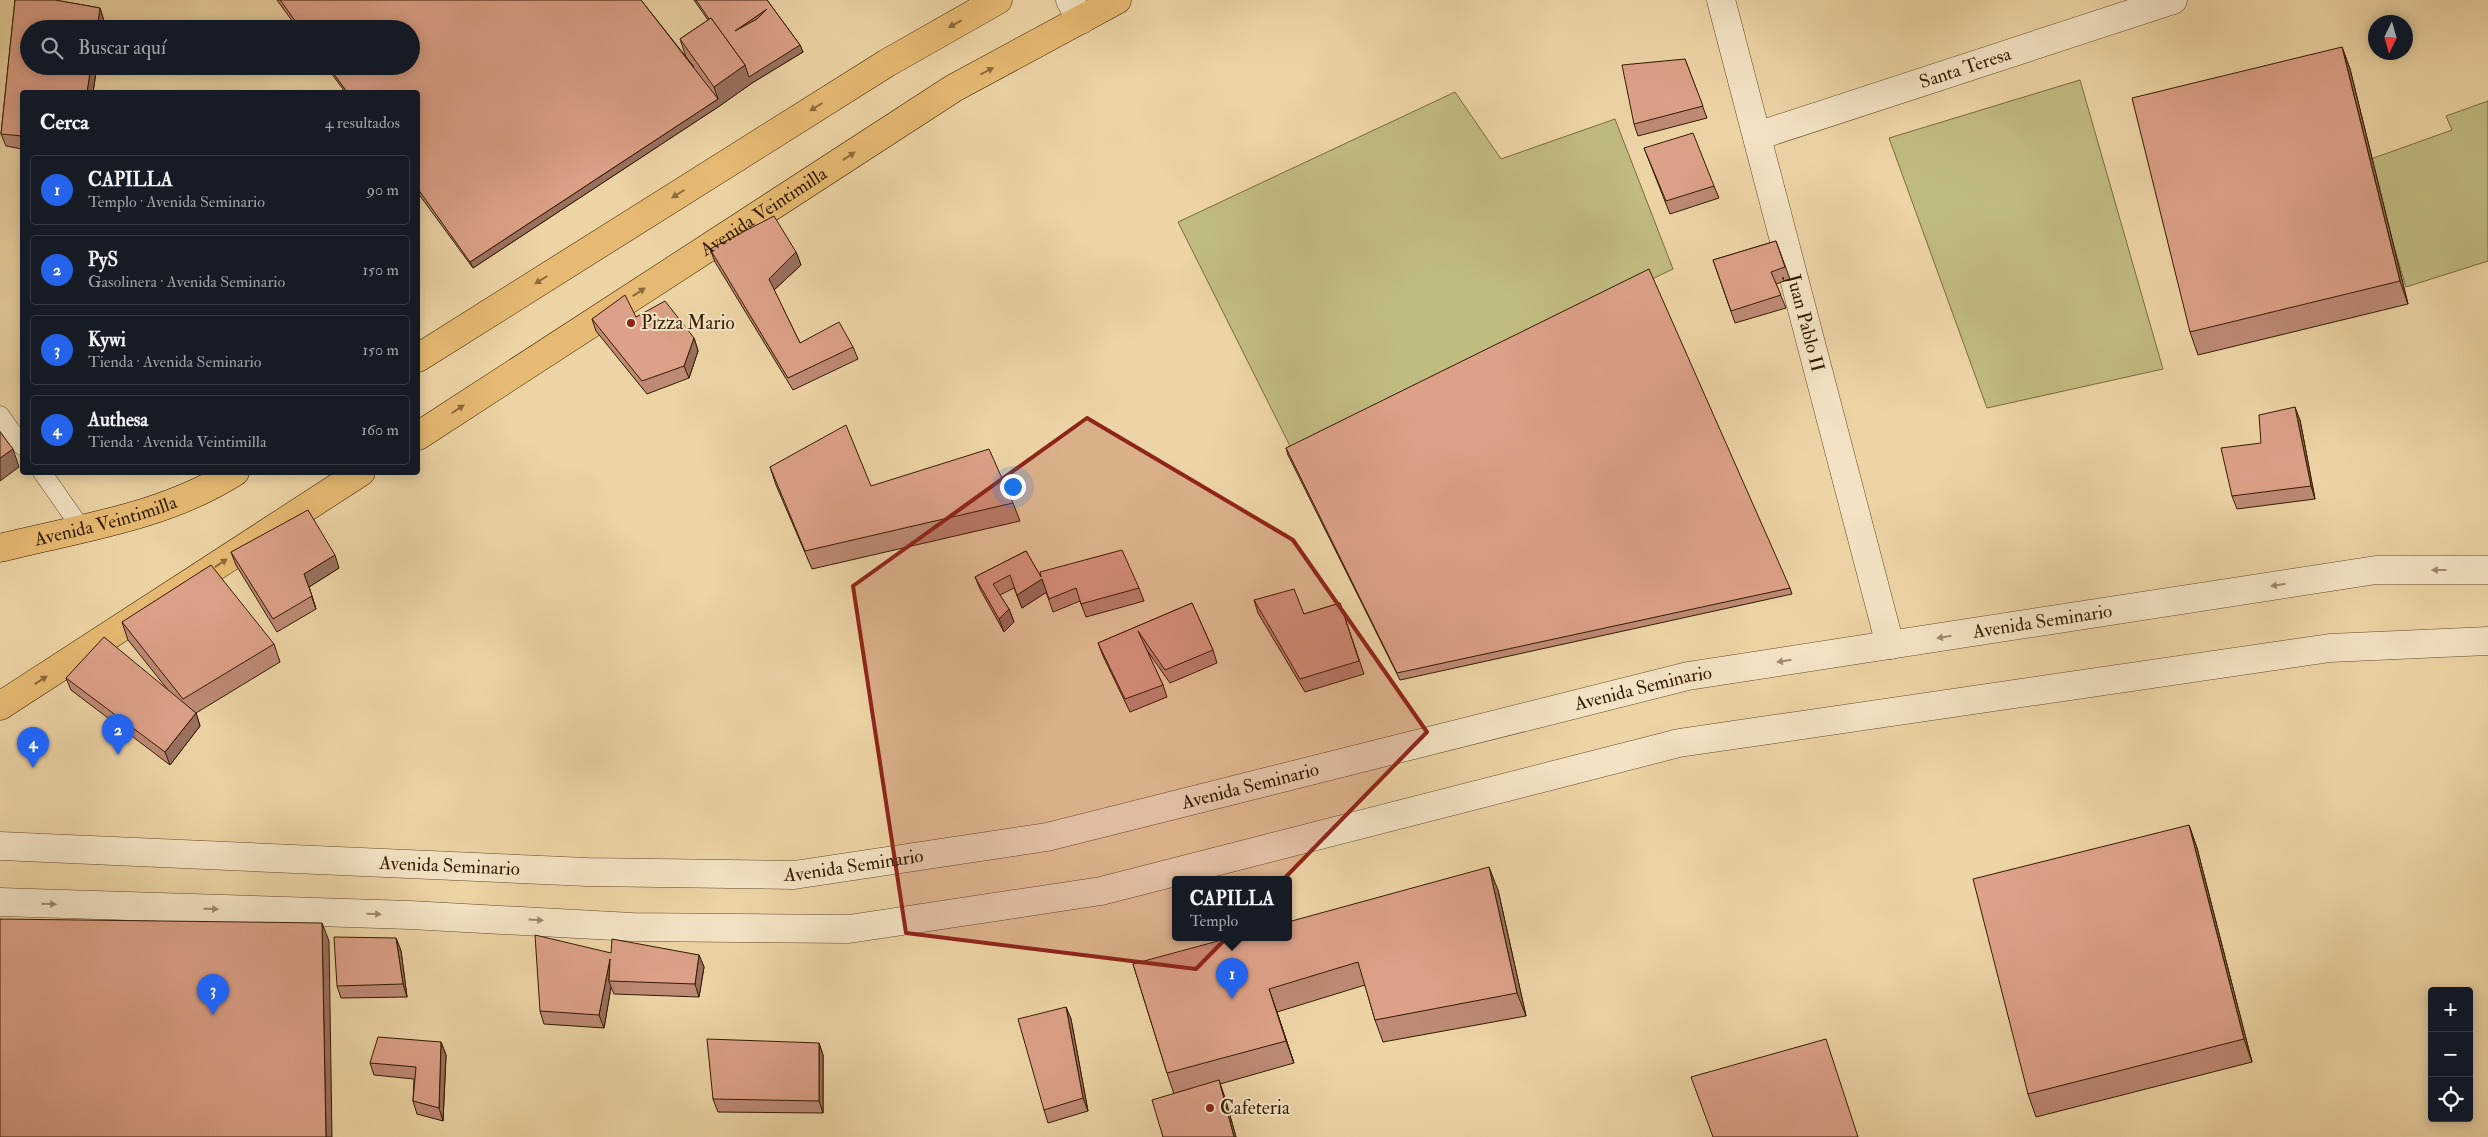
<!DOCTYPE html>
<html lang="es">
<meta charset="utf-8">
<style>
:root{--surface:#171b24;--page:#242831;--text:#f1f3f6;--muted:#9ea1a6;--line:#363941;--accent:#2563eb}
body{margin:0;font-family:"IM FELL Double Pica",serif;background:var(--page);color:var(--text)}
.controls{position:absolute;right:15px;bottom:15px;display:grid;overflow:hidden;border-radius:5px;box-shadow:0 2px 12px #0003}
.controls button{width:45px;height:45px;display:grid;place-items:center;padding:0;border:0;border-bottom:1px solid var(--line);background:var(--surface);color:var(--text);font:25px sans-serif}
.compass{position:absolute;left:2368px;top:15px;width:45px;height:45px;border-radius:50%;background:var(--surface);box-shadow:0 2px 12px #0003;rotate:185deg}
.you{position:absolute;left:1012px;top:486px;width:18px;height:18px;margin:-12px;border:4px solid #fff;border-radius:50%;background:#1a73e8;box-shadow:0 0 0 8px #1a73e833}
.badge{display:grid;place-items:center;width:32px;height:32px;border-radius:50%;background:var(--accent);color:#fff;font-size:16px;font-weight:700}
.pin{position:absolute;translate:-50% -41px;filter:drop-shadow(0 1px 2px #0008)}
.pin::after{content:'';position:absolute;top:26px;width:18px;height:15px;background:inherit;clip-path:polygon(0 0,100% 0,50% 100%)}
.popup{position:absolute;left:1172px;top:876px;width:120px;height:65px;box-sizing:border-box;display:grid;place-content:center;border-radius:5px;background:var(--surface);filter:drop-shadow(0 1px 4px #0005);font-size:16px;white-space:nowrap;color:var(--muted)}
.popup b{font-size:19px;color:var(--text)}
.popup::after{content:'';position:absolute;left:50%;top:100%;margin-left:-10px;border:10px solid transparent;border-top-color:var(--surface)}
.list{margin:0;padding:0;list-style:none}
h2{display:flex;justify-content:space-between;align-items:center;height:65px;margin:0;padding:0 20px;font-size:21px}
h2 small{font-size:16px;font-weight:400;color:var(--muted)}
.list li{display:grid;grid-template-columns:32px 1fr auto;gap:15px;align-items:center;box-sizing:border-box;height:70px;margin:0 10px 10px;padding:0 10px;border:1px solid var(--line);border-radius:5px}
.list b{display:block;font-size:19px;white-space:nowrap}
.list p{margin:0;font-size:16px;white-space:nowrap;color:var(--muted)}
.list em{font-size:16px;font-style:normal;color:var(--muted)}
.icon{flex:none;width:28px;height:28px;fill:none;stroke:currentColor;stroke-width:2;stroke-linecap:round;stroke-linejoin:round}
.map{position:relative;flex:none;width:2488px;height:1137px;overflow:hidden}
.search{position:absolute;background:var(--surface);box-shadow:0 2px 12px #0003;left:20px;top:20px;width:400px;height:55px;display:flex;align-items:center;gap:12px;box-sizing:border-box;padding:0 18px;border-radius:28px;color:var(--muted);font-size:19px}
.panel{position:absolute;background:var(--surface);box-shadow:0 2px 12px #0003;left:20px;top:90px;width:400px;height:385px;border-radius:5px}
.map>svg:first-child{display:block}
.green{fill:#c0bb81;stroke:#7a6b40}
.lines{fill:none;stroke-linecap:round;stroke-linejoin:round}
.service-casing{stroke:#624929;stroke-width:19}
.minor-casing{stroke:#624929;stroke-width:29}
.primary-casing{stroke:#341b00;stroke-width:29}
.service{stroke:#f3e3c4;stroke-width:18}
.minor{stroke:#f3e3c4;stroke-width:28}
.primary{stroke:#e6ba72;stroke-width:28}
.wall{fill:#bd8a75;stroke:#341b00}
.shaded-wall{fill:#9a715f;stroke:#341b00}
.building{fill:#dca188;stroke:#341b00;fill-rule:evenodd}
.oneway{fill:#8d6a39}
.oneway2{fill:#9d896c}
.marked{fill:#8f2418;fill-opacity:0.2;stroke:#8f2418;stroke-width:4;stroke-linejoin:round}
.poi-dot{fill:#8f2418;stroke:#f3e3c4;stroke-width:2}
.labels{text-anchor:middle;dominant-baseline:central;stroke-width:4;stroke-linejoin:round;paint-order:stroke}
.street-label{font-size:19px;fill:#341b00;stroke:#f3e3c4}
.poi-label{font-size:19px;fill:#341b00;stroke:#f3e3c4;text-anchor:start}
</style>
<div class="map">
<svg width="2488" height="1137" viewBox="0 0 2488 1137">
<rect width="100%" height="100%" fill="#edd4a5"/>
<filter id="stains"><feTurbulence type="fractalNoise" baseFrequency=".004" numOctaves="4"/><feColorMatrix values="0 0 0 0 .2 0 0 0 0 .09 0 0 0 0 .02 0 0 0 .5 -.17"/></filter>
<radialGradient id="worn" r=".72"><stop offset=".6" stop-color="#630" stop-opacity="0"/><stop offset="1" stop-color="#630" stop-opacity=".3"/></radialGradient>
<!-- green -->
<g class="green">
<polygon points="2080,80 2163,369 1987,408 1889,138"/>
<polygon points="1455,92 1501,159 1615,119 1673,269 1293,452 1178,222"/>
<polygon points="2488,101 2488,261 2406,287 2368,160 2452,130 2446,116"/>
</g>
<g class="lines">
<!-- service casing -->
<g class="service-casing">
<g id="service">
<polyline points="0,415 22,446"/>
<polyline points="42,472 81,528"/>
</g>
</g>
<!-- minor casing -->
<g class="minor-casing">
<g id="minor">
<polyline points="1070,0 1081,20"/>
<path id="s1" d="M1721,0L1890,645"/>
<path id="s2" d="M1757,136L2173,0"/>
<path id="s3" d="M0,846L587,872L794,875L1047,837L1688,676L2376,570H2488"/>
<polyline points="0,902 410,915 632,927 849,929 1101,891 1679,743 2330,648 2488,641"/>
</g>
</g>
<!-- primary casing -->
<g class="primary-casing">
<g id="primary">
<polyline points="418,358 887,63 998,0"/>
<path id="s4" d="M418,436L954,88L1117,0"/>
<path id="s5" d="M0,548C80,528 164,517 235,472"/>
<polyline points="0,706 361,472"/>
</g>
</g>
<!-- service -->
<use href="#service" class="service"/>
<!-- minor -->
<use href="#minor" class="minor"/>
<!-- primary -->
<use href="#primary" class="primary"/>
</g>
<!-- wall -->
<g class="wall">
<polygon points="15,0 55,0 100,8 104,21 103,29 29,29 29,66 97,66 93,92 22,92 22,149 6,146 1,134"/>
<polygon points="277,0 641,0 694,67 686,57 680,39 708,20 694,0 767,0 800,45 803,52 752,83 721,105 473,268 418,193 418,92 345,92 326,66 411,66 411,29 298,29"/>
<polygon points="2342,47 2350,69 2408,304 2198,355 2190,332"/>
<polygon points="1685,59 1707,118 1638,136 1634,124"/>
<polygon points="1644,148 1714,186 1719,198 1670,214"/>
<polygon points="1776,241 1790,279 1776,284 1786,308 1735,323 1713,260"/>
<polygon points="710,249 796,252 801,265 774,290 800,343 853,347 858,359 793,390 715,262"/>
<polygon points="636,317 694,338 698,351 689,378 647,394 596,331 592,319"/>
<polygon points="2300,420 2315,499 2237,509 2232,496 2261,443"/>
<polygon points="1286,448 1790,588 1792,594 1400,680 1288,455"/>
<polygon points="770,467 871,486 1013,503 1020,521 812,569 776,485"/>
<polygon points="1026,551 1041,577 1139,588 1144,601 1086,617 1080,601 1053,612 1046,592 1022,608 1014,588 1000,595 1009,609 1014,622 1004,632 980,589 975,577"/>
<polygon points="231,552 339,568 309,587 316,609 277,632 236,565"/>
<polygon points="1254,600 1304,614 1340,603 1364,674 1305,692 1258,613"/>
<polygon points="1192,603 1213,650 1217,663 1170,683 1146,649 1163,685 1167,697 1130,712 1103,656 1098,643"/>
<polygon points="122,622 274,644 280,662 196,713 200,726 170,765 71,690 66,678 168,690 128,640"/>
<polygon points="2189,825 2197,848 2252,1062 2036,1117 2028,1094"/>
<polygon points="1498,890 1526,1016 1383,1042 1375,1020 1365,985 1277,1012 1294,1063 1220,1084 1225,1098 1236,1137 1163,1137 1174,1094 1167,1073 1133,964"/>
<polygon points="396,938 401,951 407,997 341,998 337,986"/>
<polygon points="611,953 699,955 704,967 699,997 614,994 611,987 604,1028 544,1024 540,1011"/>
<polygon points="1066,1007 1071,1019 1088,1111 1048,1123 1044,1110"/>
<polygon points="441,1042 446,1055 443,1121 417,1114 413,1101 414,1079 374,1075 370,1063"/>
<polygon points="819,1043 823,1055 823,1113 718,1112 713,1099"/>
</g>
<!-- shaded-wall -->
<g class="shaded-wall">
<polygon points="100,8 104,21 103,29 97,29"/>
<polygon points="767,9 769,16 735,31"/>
<polygon points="800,45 803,52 752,83 721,105 473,268 470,262 718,99 714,87 745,65"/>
<polygon points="2342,47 2350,69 2408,304 2400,281"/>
<polygon points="91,66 97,66 93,92 87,92"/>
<polygon points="796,252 801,265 773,291 769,279"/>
<polygon points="694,338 698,351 689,378 684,366"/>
<polygon points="2295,407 2300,420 2315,499 2311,486"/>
<polygon points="13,449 19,467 0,481 0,458"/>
<polygon points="335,555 339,568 309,587 316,609 304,574"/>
<polygon points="1042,579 1047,592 1022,608 1017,595"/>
<polygon points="1009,609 1014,622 1004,632 999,619"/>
<polygon points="196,713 200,726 170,765 165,752"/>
<polygon points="2189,825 2197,848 2252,1062 2244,1039"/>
<polygon points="1489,867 1498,890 1526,1016 1517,993"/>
<polygon points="322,923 329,941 332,1137 326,1137"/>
<polygon points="396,938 401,951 407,997 403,984"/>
<polygon points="699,955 704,967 699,997 695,984"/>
<polygon points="610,959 609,981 611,987 604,1028 599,1015"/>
<polygon points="1269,989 1277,1012 1294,1063 1286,1041"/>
<polygon points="1066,1007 1071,1019 1088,1111 1083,1098"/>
<polygon points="441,1042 446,1055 443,1121 439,1108"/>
<polygon points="819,1043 823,1055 823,1113 819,1101"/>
<polygon points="1219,1080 1225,1098 1236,1137 1234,1137"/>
</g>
<!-- building -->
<g class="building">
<polygon points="15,0 55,0 100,8 97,29 29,29 29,66 91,66 87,92 22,92 22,136 1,134"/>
<polygon points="280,0 641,0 718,99 470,262 418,189 418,92 347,92 328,66 411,66 411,29 301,29"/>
<path d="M696,0H767L800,45L749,77L745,65L711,18L709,19ZM767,9L757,19L735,31Z"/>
<polygon points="711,18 745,65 714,87 680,39"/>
<polygon points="2342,47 2400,281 2190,332 2132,98"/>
<polygon points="1685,59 1703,106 1634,124 1622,65"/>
<polygon points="1693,133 1714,186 1666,201 1644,148"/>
<polygon points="774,216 796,252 769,279 800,343 839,322 853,347 788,378 710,249"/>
<polygon points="1776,241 1785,267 1771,272 1781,295 1731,311 1713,260"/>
<polygon points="1649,269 1790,588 1397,673 1286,448"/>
<polygon points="625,295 636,317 665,301 694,338 684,366 642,381 592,319"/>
<polygon points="2295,407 2311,486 2232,496 2221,448 2261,443 2259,415"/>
<polygon points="846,425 871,486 989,449 1013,503 805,551 770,467"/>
<polygon points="0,432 13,449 0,458"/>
<polygon points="308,510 335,555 304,574 312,596 273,619 231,552"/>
<polygon points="1122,550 1139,588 1081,604 1076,588 1049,599 1042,579 1017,595 1010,575 993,584 1009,609 999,619 975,577 1026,551 1041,577 1040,572"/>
<polygon points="211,565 274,644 183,699 122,622"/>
<polygon points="1294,589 1304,614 1340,603 1359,661 1300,679 1254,600"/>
<polygon points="1192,603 1213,650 1165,670 1138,631 1163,685 1125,699 1098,643"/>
<polygon points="104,637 196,713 165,752 66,678"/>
<polygon points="2189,825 2244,1039 2028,1094 1973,879"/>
<polygon points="1489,867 1517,993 1375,1020 1358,962 1269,989 1286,1041 1167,1073 1133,964 1229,938 1288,938 1288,922"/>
<polygon points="0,919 322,923 326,1137 0,1137"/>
<polygon points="535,935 611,953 612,939 699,955 695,984 609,981 610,959 599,1015 540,1011"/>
<polygon points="334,937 396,938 403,984 337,986"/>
<polygon points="1066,1007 1083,1098 1044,1110 1018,1019"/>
<polygon points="378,1037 441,1042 439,1108 413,1101 416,1067 370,1063"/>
<polygon points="707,1039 819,1043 819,1101 713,1099"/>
<polygon points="1826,1039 1858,1137 1713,1137 1691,1077"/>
<polygon points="1219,1080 1234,1137 1163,1137 1152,1100"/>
</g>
<!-- one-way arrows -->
<defs><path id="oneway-solid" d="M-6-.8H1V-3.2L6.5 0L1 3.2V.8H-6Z" transform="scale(1.25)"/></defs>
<g class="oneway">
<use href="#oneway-solid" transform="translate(955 24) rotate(151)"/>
<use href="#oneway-solid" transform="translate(987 71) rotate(-28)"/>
<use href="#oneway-solid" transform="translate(816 107) rotate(148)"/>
<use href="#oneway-solid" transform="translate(849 156) rotate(-33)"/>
<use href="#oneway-solid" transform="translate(678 194) rotate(148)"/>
<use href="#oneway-solid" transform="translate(541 280) rotate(148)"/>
<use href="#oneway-solid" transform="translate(639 292) rotate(-33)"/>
<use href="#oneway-solid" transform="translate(458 409) rotate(-33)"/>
<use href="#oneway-solid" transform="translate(221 563) rotate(-33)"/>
<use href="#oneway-solid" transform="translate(41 680) rotate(-33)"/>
</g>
<g class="oneway2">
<use href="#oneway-solid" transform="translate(2439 570) rotate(-180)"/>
<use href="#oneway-solid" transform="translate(2278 585) rotate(171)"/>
<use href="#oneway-solid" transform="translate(1944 637) rotate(171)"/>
<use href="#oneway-solid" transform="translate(1784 661) rotate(171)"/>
<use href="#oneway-solid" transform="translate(49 904) rotate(2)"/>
<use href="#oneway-solid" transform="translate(211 909) rotate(2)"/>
<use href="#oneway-solid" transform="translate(374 914) rotate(1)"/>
<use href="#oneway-solid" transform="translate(536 920) rotate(3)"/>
</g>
<!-- marked area -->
<path class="marked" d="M1087,418L1293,540L1427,732L1196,969L906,933L853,586Z"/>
<!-- markers -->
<g class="poi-dot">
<circle cx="631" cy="323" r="5"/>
<circle cx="1210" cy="1108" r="5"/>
</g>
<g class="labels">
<!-- street labels -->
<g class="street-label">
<text stroke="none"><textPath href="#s2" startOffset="219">Santa Teresa</textPath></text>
<text stroke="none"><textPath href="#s4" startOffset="412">Avenida Veintimilla</textPath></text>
<text stroke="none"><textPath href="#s1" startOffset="334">Juan Pablo II</textPath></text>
<text stroke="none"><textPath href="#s5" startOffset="109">Avenida Veintimilla</textPath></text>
<text stroke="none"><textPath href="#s3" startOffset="2070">Avenida Seminario</textPath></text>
<text stroke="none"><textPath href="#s3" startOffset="1665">Avenida Seminario</textPath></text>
<text stroke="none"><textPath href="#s3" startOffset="1260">Avenida Seminario</textPath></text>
<text stroke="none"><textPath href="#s3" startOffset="855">Avenida Seminario</textPath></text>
<text stroke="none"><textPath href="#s3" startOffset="450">Avenida Seminario</textPath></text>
</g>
<!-- poi labels -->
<g class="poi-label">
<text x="641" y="323">Pizza Mario</text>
<text x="1220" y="1108">Cafeteria</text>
</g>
</g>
<rect width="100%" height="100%" filter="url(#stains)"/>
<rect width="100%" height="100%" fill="url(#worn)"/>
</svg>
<div class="controls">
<button>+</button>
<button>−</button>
<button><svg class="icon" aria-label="locate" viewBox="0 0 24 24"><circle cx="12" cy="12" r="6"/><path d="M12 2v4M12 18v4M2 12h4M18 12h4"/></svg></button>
</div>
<svg class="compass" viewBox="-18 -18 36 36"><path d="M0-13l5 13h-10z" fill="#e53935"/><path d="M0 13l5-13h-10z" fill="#9ea1a6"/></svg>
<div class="you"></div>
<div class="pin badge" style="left:1232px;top:999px">1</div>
<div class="popup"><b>CAPILLA</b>Templo</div>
<div class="pin badge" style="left:118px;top:755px">2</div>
<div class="pin badge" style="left:213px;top:1015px">3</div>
<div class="pin badge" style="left:33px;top:768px">4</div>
<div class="search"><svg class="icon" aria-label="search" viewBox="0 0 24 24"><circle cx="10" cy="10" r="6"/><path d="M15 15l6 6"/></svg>Buscar aquí</div>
<section class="panel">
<h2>Cerca<small>4 resultados</small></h2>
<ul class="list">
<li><span class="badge">1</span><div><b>CAPILLA</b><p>Templo · Avenida Seminario</p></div><em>90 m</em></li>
<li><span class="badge">2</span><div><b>PyS</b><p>Gasolinera · Avenida Seminario</p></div><em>150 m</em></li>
<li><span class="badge">3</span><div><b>Kywi</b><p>Tienda · Avenida Seminario</p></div><em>150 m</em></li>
<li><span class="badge">4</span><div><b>Authesa</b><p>Tienda · Avenida Veintimilla</p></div><em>160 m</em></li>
</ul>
</section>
</div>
